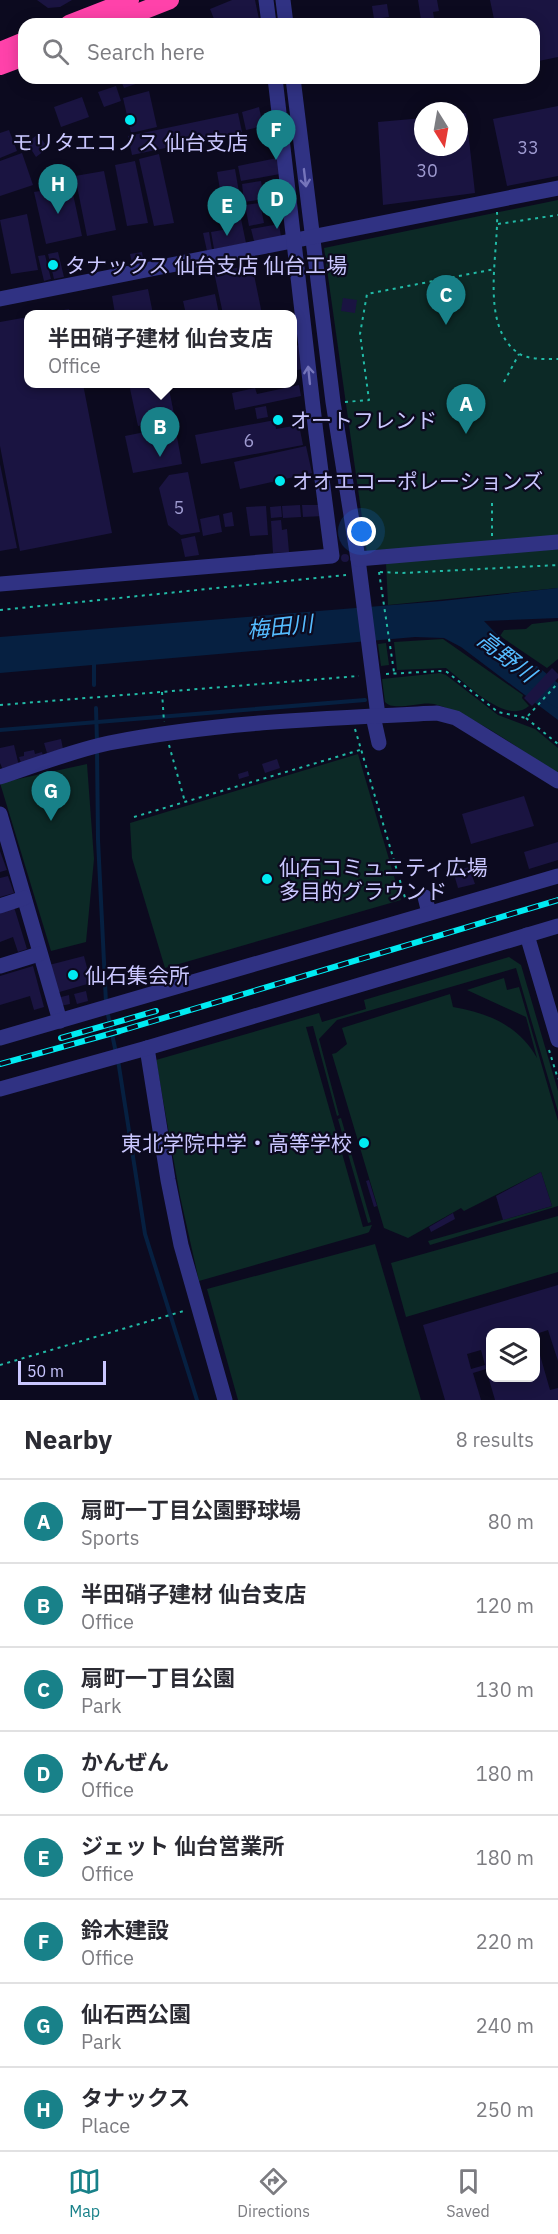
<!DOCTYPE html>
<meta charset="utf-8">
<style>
:root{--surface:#fff;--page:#f7f7f7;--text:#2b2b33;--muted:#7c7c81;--line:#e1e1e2;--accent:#188189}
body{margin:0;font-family:"IBM Plex Sans","Noto Sans JP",sans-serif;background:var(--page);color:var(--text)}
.controls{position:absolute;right:18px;bottom:18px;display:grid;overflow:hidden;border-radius:12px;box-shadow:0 3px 15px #0003}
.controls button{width:54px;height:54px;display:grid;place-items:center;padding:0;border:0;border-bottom:2px solid var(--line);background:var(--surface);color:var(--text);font:30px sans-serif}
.compass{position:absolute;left:414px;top:102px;width:54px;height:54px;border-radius:50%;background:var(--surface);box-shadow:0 3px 15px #0003;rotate:169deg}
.scale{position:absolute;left:18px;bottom:15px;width:88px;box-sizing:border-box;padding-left:6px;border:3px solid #cac7ff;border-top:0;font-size:16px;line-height:21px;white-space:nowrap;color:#cac7ff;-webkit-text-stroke:4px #0c0a1f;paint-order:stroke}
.you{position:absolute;left:362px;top:532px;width:21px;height:21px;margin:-15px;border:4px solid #fff;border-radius:50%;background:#1a73e8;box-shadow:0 0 0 9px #1a73e833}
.badge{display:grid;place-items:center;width:39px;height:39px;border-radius:50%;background:var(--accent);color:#fff;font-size:20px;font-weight:700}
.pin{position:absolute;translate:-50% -50px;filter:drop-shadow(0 2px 3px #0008)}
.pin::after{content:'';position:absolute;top:32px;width:21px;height:18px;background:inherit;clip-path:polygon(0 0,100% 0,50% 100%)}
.popup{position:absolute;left:24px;top:310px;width:273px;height:78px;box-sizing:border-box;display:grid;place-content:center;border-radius:12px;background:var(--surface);filter:drop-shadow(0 2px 4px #0005);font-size:20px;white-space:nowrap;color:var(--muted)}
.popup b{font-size:22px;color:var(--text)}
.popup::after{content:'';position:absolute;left:50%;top:100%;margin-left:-12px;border:12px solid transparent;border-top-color:var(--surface)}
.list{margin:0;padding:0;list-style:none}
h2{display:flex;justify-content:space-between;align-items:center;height:78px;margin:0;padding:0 24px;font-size:26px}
h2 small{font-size:20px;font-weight:400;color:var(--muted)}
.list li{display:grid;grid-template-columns:39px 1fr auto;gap:18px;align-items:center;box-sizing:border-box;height:84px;padding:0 24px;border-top:2px solid var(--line)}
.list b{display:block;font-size:22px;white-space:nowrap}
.list p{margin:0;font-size:20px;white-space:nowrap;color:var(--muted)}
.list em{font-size:20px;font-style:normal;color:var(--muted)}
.icon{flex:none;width:33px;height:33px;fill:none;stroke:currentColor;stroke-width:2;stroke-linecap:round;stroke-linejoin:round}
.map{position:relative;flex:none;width:558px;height:1400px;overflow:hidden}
.search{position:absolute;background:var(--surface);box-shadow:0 3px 15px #0003;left:18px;right:18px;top:18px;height:66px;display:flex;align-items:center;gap:15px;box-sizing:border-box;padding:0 21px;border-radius:18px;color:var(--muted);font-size:22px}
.sheet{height:750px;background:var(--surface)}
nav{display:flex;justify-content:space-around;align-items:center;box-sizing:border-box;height:84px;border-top:2px solid var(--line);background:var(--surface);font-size:16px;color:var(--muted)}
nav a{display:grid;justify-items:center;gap:3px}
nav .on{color:var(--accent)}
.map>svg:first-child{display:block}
.green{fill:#0c2926}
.water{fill:#062041}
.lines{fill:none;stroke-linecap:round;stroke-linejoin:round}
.stream{stroke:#062041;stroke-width:4}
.river{stroke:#062041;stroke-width:21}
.building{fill:#1a1441;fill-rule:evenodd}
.path{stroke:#21baa6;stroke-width:2;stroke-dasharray:3 4.5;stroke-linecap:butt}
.minor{stroke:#303283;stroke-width:15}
.highway{stroke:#ff42aa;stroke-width:18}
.rail-casing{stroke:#00ebf2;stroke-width:6}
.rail{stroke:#0c0a1f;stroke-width:4;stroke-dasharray:11;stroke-linecap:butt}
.oneway{stroke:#7575bb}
.poi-dot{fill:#00ebf2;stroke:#0c0a1f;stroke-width:2}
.labels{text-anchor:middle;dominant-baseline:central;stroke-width:4.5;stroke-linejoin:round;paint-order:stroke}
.number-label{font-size:18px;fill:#9e9ad0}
.poi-label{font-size:21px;fill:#cac7ff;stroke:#0c0a1f;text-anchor:start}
.water-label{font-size:22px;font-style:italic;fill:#55bcff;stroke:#0c0a1f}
</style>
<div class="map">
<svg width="558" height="1400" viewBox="0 0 558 1400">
<rect width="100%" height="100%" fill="#0c0a1f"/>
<!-- green -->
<g class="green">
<polygon points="558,200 558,536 367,553 324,248"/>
<polygon points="558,549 558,588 388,605 386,563"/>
<polygon points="558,621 558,659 547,668 500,636 504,630 526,629 532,624"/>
<path d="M443,639L523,695L522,698L529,706C506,726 465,682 446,668L397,670L394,642Z"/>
<polygon points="386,643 389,665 381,666 378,644"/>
<path d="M440,673L446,675L498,715L535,729L558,748V774C522,751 475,715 434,704C421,701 393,712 385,702L382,679Z"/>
<polygon points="358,754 401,900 165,968 132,858 130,823"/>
<polygon points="87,764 94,859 86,942 51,951 0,783"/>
<polygon points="509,957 521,965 558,1091 558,1112 516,968 337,1020 319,1039 339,1115 337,1116 313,1026 306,1027 363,1227 372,1225 369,1232 367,1233 199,1281 180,1196 156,1060 319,1013 322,1022 366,1009 364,1000"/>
<path d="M504,978L507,990L519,987L558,1121V1206L430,1245L428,1241L552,1206L541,1172L464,1211L461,1208L408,1238L384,1228L332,1054L336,1053L347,1044L342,1028L450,994L453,1007C489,1013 519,1026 537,1058L526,1017L467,990Z"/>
<polygon points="341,1118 371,1222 368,1223 338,1119"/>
<polygon points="558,1216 558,1272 406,1317 391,1263"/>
<polygon points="375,1244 421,1400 238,1400 207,1289"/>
</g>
<!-- water -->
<polygon class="water" points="558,588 558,618 484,621 558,698 558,720 461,647 444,638 415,637 0,673 0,637 442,601"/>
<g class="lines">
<!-- stream -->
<g class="stream">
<polyline points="94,685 94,662"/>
<polyline points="96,708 97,742"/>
<polyline points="0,730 365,700"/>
<polyline points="97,749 98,840 106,1003"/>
<polyline points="107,1010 116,1053"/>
<polyline points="118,1060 145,1234 197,1400"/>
</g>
<!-- river -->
<polyline class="river" points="533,676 558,697"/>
</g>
<!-- building -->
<g class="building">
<polygon points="37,0 72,0 60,7 48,8"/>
<polygon points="232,0 255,0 260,24 216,24 210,9"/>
<polygon points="418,0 437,0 439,11 433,12 434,18 421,20"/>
<polygon points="490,0 558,0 558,57 534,62 534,24 495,24"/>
<polygon points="387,4 389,17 374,19 372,6"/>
<polygon points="120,78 153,78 124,88"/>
<polygon points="116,86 121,101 104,107 98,92"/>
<polygon points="149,91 157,127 131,133 123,98"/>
<polygon points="82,97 89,117 61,127 54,107"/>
<polygon points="558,106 558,176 507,186 493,119"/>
<polygon points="259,107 263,126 246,130 242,112"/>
<polygon points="238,113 242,132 132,155 128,136"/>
<polygon points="466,113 475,193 383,205 378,122 423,118 423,147 459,147 459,114"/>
<polygon points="9,130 17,151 0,158 0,133"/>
<polygon points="38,134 48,148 36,157 27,143"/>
<polygon points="22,153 33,185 0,196 0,161"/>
<polygon points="159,154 174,223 154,226 139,159"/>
<polygon points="277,158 280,174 241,181 238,166"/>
<polygon points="135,161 148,223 127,226 115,165"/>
<polygon points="235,169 242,210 224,213 217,172"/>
<polygon points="104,171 116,230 87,236 75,176"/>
<polygon points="70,180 82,236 46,244 34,192 46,190 45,185"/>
<polygon points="261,181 264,199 244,202 242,184"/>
<polygon points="260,203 264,223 249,226 245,205"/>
<polygon points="27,214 38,270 11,274 0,220"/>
<polygon points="240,214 246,243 214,249 211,232 228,229 225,216"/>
<polygon points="279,224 281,237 254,241 251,229"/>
<polygon points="209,232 212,250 207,251 203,233"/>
<polygon points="58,252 64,277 54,279 48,254"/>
<polygon points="142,252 144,265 133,267 130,254"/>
<polygon points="45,255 51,279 44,281 38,256"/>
<polygon points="252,265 262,314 223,314 214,272"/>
<polygon points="148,289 153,314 115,314 112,296"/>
<polygon points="215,294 219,314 186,314 183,301"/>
<polygon points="343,298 357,300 355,313 341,311"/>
<polygon points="69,309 70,314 47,314 47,313"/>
<polygon points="28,317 28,384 83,384 112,533 20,551 0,446 0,322"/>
<polygon points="299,345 303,369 292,371 292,347"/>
<polygon points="129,384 168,384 175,419 138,426"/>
<polygon points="299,385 301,396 235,410 232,393 255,388 257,394"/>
<polygon points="266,406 268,417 257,419 255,408"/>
<polygon points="275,420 276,429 299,425 303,445 201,464 195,435"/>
<polygon points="175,426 182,464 133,473 125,436"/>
<polygon points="306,446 312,473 240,489 234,462"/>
<polygon points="0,464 17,548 0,551"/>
<polygon points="188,472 200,532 181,535 168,525 159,488 169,475"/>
<polygon points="300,505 301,517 283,518 282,506"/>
<polygon points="302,505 323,505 324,516 303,517"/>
<polygon points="266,506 268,535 250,536 246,507"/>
<polygon points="281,506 282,517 271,518 270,507"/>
<polygon points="232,512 234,526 225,527 223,514"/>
<polygon points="219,515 222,532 203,536 200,519"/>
<polygon points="281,520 282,530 287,529 289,552 273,553 271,521"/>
<polygon points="195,536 199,555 185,557 181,539"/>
<circle cx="345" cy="558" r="4"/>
<polygon points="552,668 558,674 558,678 532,706 524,698"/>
<polygon points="61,739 63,749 47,753 44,743"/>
<polygon points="14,745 19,766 3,770 0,763 0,748"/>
<polygon points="34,750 35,754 42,752 44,760 22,766 19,757 24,756 24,752"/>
<polygon points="277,759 280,768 265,773 262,764"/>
<polygon points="248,771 249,776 239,779 238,774"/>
<polygon points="524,796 534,826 471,844 462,814"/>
<polygon points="558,842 558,860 529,869 524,852"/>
<polygon points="0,851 7,870 0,872"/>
<polygon points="469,867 475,884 458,888 453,871"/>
<polygon points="8,876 14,893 0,897 0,878"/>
<polygon points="14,907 27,949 18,952 13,937 0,942 0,912"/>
<polygon points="84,956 91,983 56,993 49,965"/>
<polygon points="33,966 44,1007 34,1010 30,996 0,1005 0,976"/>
<polygon points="86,991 88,1001 77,1004 74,994"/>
<polygon points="69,995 70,1004 60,1006 57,998"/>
<polygon points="541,1172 552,1206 503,1220 496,1196"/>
<polygon points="369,1180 377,1206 374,1207 366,1181"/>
<polygon points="453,1213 455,1219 431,1232 429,1227"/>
<path d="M558,1285V1361L548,1330L536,1334L490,1332V1378H536V1341L550,1390L558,1388V1400H495L486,1369L473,1373L481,1400H445L423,1325ZM481,1350L485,1365L471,1369L467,1354Z"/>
</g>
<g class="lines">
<!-- path -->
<g class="path">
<path d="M497,212C499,253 479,325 518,353C528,360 546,359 558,359"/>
<polyline points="498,224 558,215"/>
<polyline points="504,382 519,354"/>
<polyline points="345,402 369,400 360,334 367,294 495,269"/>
<polyline points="492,536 492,501"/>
<polyline points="379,572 394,672"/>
<polyline points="380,572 403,573 558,565"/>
<polyline points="0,610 346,575"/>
<polyline points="386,674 440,671 447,672 498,712 526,718 558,683"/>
<polyline points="162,692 164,722"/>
<polyline points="0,705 359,676"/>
<polyline points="526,718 558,744"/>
<polyline points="355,729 406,901"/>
<polyline points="169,745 185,802"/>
<polyline points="134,817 360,750"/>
<polyline points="549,1050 558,1079"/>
<polyline points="0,1365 187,1310"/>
</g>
<!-- minor -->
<g class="minor">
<polyline points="266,0 269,24"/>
<polyline points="283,0 286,24"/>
<polyline points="293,78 333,402 358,559 378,716"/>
<polyline points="0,299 558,188"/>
<polyline points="358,559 558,542"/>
<polyline points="0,584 332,556 316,433 275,78"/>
<polyline points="373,716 379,743"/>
<path d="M0,777C36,765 72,751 109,743C217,722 328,718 437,713L456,718L558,781"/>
<polyline points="0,814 60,1021"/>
<polyline points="425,897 429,913"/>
<polyline points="0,906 24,898"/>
<polyline points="527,935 558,1040"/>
<polyline points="0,966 39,954"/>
<polyline points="0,1038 558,876"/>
<polyline points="147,1048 168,1180 181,1245 225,1400"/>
<polyline points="0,1089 147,1048 558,926"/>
</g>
<!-- highway -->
<g class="highway">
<polyline points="69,24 130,0"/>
<polyline points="109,24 170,0"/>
<polyline points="0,51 24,41"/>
<polyline points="0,66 24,57"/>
</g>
<!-- rail casing -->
<g class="rail-casing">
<g id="rail">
<polyline points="61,1038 156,1011"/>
<polyline points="0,1064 120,1031 558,900"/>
</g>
</g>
<!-- rail -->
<use href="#rail" class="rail"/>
</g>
<!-- one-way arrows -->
<defs><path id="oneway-shaft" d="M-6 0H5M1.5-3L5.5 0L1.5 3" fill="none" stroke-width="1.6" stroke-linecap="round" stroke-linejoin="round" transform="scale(1.5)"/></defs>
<g class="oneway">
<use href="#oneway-shaft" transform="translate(305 178) rotate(83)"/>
<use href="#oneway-shaft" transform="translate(309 375) rotate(-96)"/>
</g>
<!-- markers -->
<g class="poi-dot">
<circle cx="130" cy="120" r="6"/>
<circle cx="53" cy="265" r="6"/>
<circle cx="278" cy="420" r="6"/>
<circle cx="280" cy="481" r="6"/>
<circle cx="267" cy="879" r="6"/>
<circle cx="73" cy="975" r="6"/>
<circle cx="364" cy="1143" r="6"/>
</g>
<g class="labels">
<!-- number labels -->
<g class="number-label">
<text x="528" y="147">33</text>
<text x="427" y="170">30</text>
<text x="249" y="440">6</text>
<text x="179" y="507">5</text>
</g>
<!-- poi labels -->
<g class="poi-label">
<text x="130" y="142" text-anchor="middle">モリタエコノス 仙台支店</text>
<text x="65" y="265">タナックス 仙台支店 仙台工場</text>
<text x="290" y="420">オートフレンド</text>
<text x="292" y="481">オオエコーポレーションズ</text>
<text x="279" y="867">仙石コミュニティ広場<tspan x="279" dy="24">多目的グラウンド</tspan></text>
<text x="85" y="975">仙石集会所</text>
<text x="352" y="1143" text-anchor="end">東北学院中学・高等学校</text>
</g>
<!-- water labels -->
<g class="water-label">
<text transform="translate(280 626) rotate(-6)">梅田川</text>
<text transform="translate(507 656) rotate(38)">高野川</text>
</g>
</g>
</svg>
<div class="controls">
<button><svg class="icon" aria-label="layers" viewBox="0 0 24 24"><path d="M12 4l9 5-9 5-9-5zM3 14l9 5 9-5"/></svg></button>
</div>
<svg class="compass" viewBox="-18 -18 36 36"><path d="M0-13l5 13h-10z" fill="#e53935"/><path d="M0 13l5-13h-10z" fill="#7c7c81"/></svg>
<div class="scale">50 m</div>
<div class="you"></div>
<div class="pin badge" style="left:466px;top:434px">A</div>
<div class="pin badge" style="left:160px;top:457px">B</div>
<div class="popup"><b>半田硝子建材 仙台支店</b>Office</div>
<div class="pin badge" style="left:446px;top:325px">C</div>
<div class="pin badge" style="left:277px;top:229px">D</div>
<div class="pin badge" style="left:227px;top:236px">E</div>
<div class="pin badge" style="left:276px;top:160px">F</div>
<div class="pin badge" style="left:51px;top:821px">G</div>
<div class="pin badge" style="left:58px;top:214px">H</div>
<div class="search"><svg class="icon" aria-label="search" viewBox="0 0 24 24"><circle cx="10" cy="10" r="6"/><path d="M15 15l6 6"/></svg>Search here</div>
</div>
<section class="sheet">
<h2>Nearby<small>8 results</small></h2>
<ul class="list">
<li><span class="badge">A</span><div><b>扇町一丁目公園野球場</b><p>Sports</p></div><em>80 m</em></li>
<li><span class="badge">B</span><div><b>半田硝子建材 仙台支店</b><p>Office</p></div><em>120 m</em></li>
<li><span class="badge">C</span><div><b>扇町一丁目公園</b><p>Park</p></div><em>130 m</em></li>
<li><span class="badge">D</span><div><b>かんぜん</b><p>Office</p></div><em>180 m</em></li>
<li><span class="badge">E</span><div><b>ジェット 仙台営業所</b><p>Office</p></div><em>180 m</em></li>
<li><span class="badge">F</span><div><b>鈴木建設</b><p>Office</p></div><em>220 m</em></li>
<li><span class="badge">G</span><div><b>仙石西公園</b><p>Park</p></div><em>240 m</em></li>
<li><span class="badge">H</span><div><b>タナックス</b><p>Place</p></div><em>250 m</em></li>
</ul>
</section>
<nav>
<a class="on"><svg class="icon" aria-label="map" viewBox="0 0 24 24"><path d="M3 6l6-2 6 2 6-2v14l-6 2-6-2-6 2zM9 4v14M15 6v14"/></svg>Map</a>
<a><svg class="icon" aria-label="directions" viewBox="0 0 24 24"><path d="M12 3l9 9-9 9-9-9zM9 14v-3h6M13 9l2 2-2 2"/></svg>Directions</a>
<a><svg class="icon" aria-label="saved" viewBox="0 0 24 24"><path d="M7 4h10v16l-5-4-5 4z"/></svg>Saved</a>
</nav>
